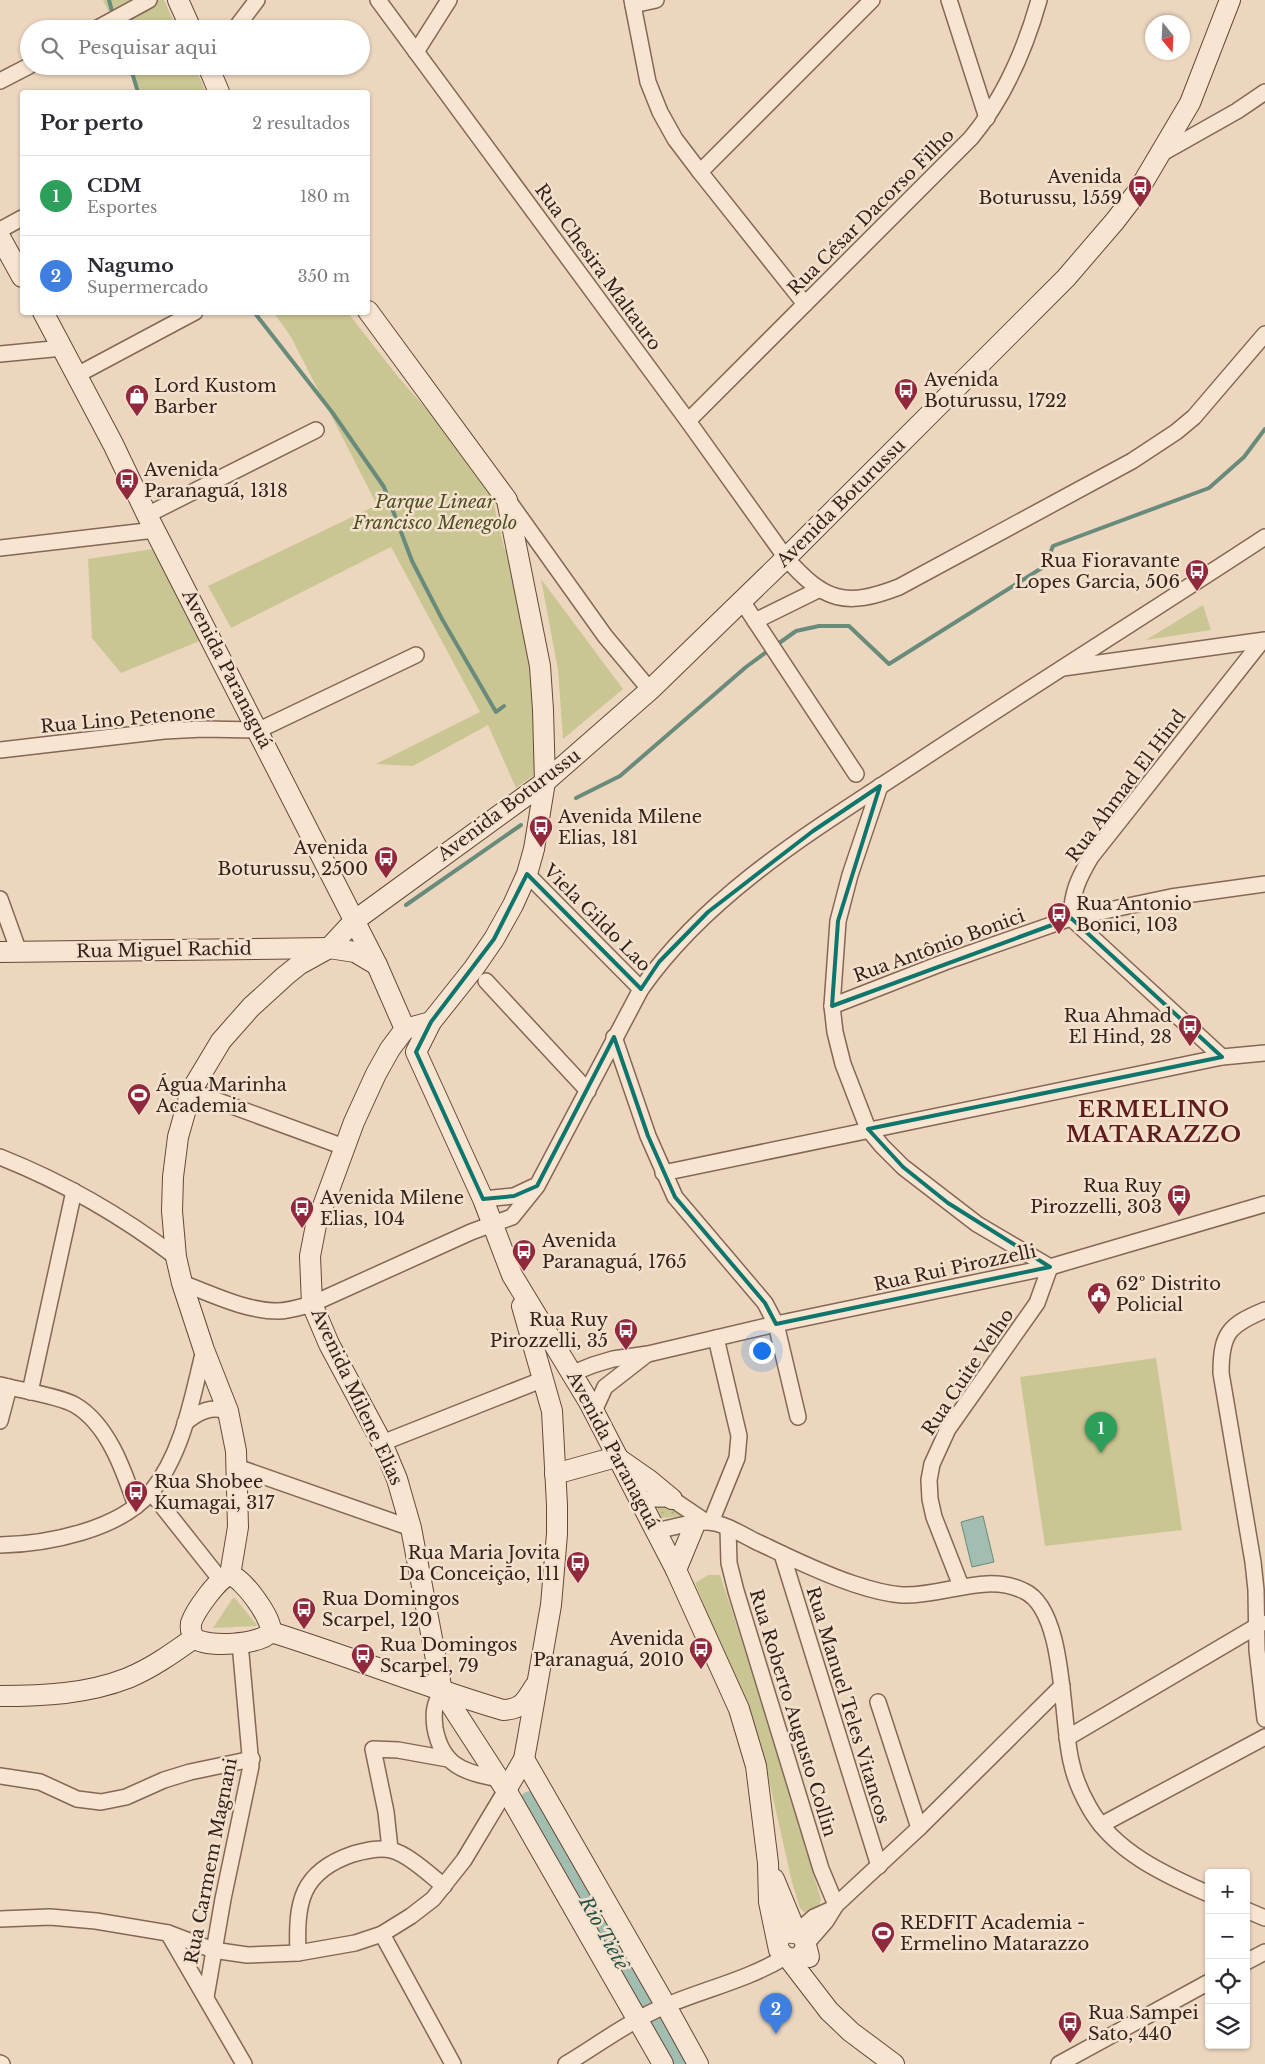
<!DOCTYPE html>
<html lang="pt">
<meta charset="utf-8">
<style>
:root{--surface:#fff;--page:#f2f2f3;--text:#2b2b33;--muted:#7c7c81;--line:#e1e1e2;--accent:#91293d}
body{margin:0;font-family:"Libre Baskerville",serif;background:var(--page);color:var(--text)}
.controls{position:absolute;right:15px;bottom:15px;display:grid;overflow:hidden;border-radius:5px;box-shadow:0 1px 4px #0004}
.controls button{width:45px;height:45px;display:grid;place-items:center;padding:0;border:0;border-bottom:1px solid var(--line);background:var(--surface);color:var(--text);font:25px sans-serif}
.compass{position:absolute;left:1145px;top:15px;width:45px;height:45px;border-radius:50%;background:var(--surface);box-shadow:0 1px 4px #0004;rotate:162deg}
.you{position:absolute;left:761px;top:1350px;width:18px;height:18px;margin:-12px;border:4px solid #fff;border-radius:50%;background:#1a73e8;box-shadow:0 0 0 8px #1a73e833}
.badge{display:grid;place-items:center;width:32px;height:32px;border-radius:50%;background:var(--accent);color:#fff;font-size:16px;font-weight:700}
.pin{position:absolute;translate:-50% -41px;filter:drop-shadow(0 1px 2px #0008)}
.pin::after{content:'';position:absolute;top:26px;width:18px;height:15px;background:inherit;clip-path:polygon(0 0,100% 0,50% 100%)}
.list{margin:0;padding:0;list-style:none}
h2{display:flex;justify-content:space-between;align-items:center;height:65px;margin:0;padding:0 20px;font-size:21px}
h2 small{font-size:16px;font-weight:400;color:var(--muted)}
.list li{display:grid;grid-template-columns:32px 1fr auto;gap:15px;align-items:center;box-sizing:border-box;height:80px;padding:0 20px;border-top:1px solid var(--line)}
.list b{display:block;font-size:19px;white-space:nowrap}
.list p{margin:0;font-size:16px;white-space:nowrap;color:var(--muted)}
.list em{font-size:16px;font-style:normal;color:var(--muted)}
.icon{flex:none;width:28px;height:28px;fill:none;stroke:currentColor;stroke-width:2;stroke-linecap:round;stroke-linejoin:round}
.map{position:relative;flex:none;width:1265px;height:2064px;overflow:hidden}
.search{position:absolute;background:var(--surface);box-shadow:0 1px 4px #0004;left:20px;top:20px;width:350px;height:55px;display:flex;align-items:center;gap:12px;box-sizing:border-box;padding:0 18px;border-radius:28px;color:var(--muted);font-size:19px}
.panel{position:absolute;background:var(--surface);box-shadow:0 1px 4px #0004;left:20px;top:90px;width:350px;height:225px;border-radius:5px}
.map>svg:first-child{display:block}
.grass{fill:url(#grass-dots)}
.green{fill:#cac693}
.water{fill:#a1beb0;stroke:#698b7c}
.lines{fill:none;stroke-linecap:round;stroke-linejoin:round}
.stream{stroke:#698b7c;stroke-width:4}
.river{stroke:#a1beb0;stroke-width:24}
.street-casing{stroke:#846757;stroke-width:18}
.secondary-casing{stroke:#65483b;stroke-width:22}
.street{stroke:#f8e5d1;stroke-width:15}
.secondary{stroke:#f8e5d1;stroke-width:20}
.marked{fill:none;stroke:#0f766e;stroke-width:4;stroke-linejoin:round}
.labels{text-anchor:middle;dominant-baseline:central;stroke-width:5;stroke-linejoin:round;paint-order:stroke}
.poi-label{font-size:18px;fill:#33231c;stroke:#f4e1cd;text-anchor:start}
.street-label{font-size:18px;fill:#33231c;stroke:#f4e1cd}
.park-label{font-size:18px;font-style:italic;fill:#4d4f23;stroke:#f4e1cd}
.water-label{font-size:19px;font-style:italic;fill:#2b5349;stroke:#f4e1cd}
.district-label{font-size:22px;font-weight:bold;letter-spacing:1px;fill:#5f1e1c;stroke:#f4e1cd}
</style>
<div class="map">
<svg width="1265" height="2064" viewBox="0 0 1265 2064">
<defs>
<pattern id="grass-dots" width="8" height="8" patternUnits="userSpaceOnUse" patternTransform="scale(1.25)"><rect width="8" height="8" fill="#cac693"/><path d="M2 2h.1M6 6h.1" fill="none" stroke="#aeaa7e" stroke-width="1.8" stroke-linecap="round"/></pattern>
</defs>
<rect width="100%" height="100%" fill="#ecd6be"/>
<!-- grass -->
<polygon class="grass" points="659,1505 674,1505 692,1515 660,1518 657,1510"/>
<!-- green -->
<g class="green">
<polygon points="103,0 164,0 177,29 117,29"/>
<polygon points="130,66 194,66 206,92 140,92"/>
<polygon points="274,313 348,313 399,378 467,455 492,497 504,547 515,574 536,702 534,775 516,788 488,725 413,766 376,764 480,712 391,547 231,628 208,586 377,505 291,337"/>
<polygon points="159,548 207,638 121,673 92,638 88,559"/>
<polygon points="541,579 623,689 563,739 558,670"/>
<polygon points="1203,605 1211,630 1146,640"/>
<polygon points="1156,1358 1182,1530 1045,1546 1020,1377"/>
<polygon points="708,1575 720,1575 749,1663 821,1899 819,1906 813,1912 804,1912 800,1908 792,1882 760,1741 695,1583"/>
<polygon points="233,1598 235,1598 257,1625 256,1626 213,1628"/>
</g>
<!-- water -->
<polygon class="water" points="983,1516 994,1562 972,1567 961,1522"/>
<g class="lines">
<!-- stream -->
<g class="stream">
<polyline points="109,0 113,15"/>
<polyline points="130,66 138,92"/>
<polyline points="254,312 332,412 384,487 412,561 442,619 496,712 504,706"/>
<polyline points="775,646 796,631 819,626 849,626 889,664 1045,566 1053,546 1209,488 1244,457 1265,429"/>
<polyline points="576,798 620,776 746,667 769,650"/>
<polyline points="406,905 521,825"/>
</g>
<!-- river -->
<polyline class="river" points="531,1803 677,2064"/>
<!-- street casing -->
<g class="street-casing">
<g id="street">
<path d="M378,0L688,421L786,558C824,601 845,608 899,587L1132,461L1176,432L1194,417L1265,334"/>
<polyline points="632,0 648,82 660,112 675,139 700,172 805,304"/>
<polyline points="949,0 987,118"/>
<polyline points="633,5 656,0"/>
<polyline points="96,29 149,0"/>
<polyline points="235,29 257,0"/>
<polyline points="416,52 449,0"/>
<polyline points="0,81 29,66"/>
<polyline points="1159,155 1237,111 1265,92"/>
<polyline points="700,172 872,0"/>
<polyline points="0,230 22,218"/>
<polyline points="0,354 63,348"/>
<polyline points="77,375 195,312"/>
<path d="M688,421L971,138C1004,98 1025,50 1039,0"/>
<polyline points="510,503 605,636 650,690"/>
<polyline points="147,515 316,430"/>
<polyline points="0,548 155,530"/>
<polyline points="742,601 856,774"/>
<polyline points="755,621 818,590"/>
<polyline points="1063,668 1265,640"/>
<polyline points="0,750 164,731 203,729 259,730 416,655"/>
<polyline points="880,786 850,875 838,921 832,1006 835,1032 843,1064 868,1129 882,1146 903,1167 977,1224 1050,1267 1037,1303 948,1429 932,1464 929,1480 930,1499 934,1517 961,1586"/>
<polyline points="527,874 641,989"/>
<polyline points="0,899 19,952"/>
<polyline points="486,981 588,1091"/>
<polyline points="832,1006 945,962 1071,918 1171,897 1265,884"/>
<polyline points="614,1037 648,1136 675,1197 765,1303 776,1324 798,1417"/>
<path d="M1222,1057L1071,918C1072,892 1078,879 1091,857L1262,641"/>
<polyline points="191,1091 344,1147"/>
<path d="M0,1157C63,1182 122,1216 176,1257"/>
<polyline points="663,1173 1222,1057 1265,1053"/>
<polyline points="483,1199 514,1196 533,1187"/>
<path d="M182,1283C212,1294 245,1311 278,1311C289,1311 301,1307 312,1304L471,1232L512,1217L537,1186L641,989C710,891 817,828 916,763C1031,687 1149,613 1265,537"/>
<path d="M1265,1310C1229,1325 1221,1333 1221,1373L1253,1562L1256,1590L1257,1650L1265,1719"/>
<polyline points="573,1373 593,1365 613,1359 648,1354 776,1324 1050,1267 1265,1204"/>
<path d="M0,1385C19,1390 59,1396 75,1405C108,1424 124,1471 136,1506"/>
<polyline points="30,1392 74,1191"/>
<polyline points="594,1411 605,1387 646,1355"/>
<polyline points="0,1421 9,1387"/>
<path d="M185,1423C199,1411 211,1406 228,1411"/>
<polyline points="382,1443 544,1379"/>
<polyline points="237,1467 411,1528"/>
<polyline points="151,1492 220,1579"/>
<polyline points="639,1499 672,1499 706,1522"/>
<polyline points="711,1522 737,1458 739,1436 716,1338"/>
<polyline points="728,1528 729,1563 736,1591 821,1869 836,1905"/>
<path d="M655,1531C671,1528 693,1521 708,1522C724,1523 741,1534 755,1541C787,1556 820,1573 854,1584C869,1589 886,1594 902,1595C943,1597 985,1572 1024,1591C1066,1610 1061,1721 1071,1761C1074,1776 1081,1793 1089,1807C1113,1851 1165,1875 1209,1894"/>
<path d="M0,1545C48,1544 119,1530 151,1492C183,1453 192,1398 204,1350"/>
<polyline points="782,1554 879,1866"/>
<path d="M442,1691C434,1704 433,1713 435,1728C442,1767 465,1772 499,1779"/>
<polyline points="878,1702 919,1828"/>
<polyline points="1067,1738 1262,1623"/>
<polyline points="0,1776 40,1782 77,1799 101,1802 126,1797 164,1780 190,1772 252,1759"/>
<polyline points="1101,1825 1265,1737"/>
<polyline points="390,1849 386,1812 373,1749 398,1750 448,1759"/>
<polyline points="1246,1910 1265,1918"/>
<polyline points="0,1919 50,1917 96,1921 168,1933 213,1950 247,1955 298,1953 355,1943 382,1934 411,1916 433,1899 464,1860 506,1790"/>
<polyline points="797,1932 814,1917 832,1909"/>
<polyline points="168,1933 244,2064"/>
<polyline points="382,1934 453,2064"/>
<polyline points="806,1944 826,1921 836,1905 919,1828 1062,1686"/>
<path d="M298,1953C296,1903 300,1872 353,1854C364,1851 379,1847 391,1850C408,1854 430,1875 444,1886"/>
<polyline points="1246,1962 1265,1952"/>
<polyline points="206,1997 223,1899 251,1766 240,1643"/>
<polyline points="0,2063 2,2064"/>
<path d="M566,2064C599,2044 630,2021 665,2006C705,1989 747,1980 785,1957"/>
<polyline points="1059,2064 1209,1982"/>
</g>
</g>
<!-- secondary casing -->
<g class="secondary-casing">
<g id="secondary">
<polyline points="178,0 191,29"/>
<polyline points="208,66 219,92"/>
<polyline points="0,237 22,277"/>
<polyline points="368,311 507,500 540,666 543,710 545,782 534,849 527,874 513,905 494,939 474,968 431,1022 416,1052 483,1199 512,1275 589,1402 676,1570 739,1709 756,1766 768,1863 769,1902 779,1950 785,1957 794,1959 802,1955 806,1946"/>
<polyline points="43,312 113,444 147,515 377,965 405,1029"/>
<polyline points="0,952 329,948 355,952 377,965"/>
<polyline points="431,1022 405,1029 390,1049 376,1074 354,1122 316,1225 310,1256 312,1304 329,1344 382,1443 397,1479 411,1528 442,1691 506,1790 663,2064"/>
<polyline points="555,1474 616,1457 649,1480 672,1499"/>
<polyline points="676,1570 695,1524"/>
<polyline points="230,1575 238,1527 236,1451 228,1411 204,1350 182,1283 176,1257 172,1211 173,1177 178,1137 191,1091 221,1041 251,1007 285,976 300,964 329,948 354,921 545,782 650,690 786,558 1066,278 1115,221 1138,191 1190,103 1230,0"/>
<path d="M230,1575C243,1578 272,1618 271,1632"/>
<path d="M271,1632C349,1656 425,1687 503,1710C523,1709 525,1701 535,1686"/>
<path d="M194,1638C207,1648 260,1645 271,1632"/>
<path d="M194,1638C191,1633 190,1629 191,1623C195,1611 218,1578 230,1575"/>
<path d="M0,1696C44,1696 87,1694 128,1678C152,1668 173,1653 194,1638"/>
<polyline points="524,1759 666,2006 698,2064"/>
<polyline points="506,1790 524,1759 528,1737 551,1605 557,1534 557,1505 552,1411 522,1306"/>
<polyline points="774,1879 796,1932"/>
<polyline points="778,1942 780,1937 787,1932 800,1934 805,1941 809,1957"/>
<polyline points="789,1959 829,2011 851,2032 894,2064"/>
</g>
</g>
<!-- street -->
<use href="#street" class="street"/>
<!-- secondary -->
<use href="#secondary" class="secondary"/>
</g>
<!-- marked area -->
<path class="marked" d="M880,786L838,921L832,1006L1071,918L1222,1057L868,1129L903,1167L948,1203L1050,1267L776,1324L765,1303L675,1197L648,1136L614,1037L537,1186L514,1196L483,1199L416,1052L431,1022L494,939L527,874L641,989L659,962L708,912L813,831Z"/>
<!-- icons -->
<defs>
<g id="bus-pin" transform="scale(1.25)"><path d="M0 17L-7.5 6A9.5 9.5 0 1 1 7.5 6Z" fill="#91293d" stroke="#f4e1cd"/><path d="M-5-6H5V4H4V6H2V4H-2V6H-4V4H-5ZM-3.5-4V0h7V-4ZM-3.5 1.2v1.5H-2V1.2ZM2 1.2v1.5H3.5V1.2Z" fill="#fff"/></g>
<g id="shop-pin" transform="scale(1.25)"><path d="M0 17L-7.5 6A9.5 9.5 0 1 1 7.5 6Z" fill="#91293d" stroke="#f4e1cd"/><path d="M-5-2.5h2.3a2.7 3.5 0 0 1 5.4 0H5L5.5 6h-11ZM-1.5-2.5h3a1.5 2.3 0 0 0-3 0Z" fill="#fff"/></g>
<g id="stadium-pin" transform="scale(1.25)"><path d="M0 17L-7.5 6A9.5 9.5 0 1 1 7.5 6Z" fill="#91293d" stroke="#f4e1cd"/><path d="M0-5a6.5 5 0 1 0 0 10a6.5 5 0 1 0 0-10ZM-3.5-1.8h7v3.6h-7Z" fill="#fff"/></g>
<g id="civic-pin" transform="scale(1.25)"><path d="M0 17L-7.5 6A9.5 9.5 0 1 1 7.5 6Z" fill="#91293d" stroke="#f4e1cd"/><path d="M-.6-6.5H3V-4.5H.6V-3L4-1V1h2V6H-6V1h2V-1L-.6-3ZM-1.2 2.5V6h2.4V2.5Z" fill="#fff"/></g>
</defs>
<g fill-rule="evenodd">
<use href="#bus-pin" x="1140" y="187"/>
<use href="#bus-pin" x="906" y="390"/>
<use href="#shop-pin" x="137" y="396"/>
<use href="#bus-pin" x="127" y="480"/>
<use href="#bus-pin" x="1197" y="571"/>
<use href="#bus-pin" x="541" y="827"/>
<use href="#bus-pin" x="386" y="858"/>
<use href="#bus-pin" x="1059" y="914"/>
<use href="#bus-pin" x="1190" y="1026"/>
<use href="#stadium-pin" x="139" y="1095"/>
<use href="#bus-pin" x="1179" y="1196"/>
<use href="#bus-pin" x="302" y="1208"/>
<use href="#bus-pin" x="524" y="1251"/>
<use href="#civic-pin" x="1099" y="1294"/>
<use href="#bus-pin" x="626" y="1330"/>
<use href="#bus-pin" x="136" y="1492"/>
<use href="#bus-pin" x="578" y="1563"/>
<use href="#bus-pin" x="304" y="1609"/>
<use href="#bus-pin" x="701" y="1649"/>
<use href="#bus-pin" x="363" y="1655"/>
<use href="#stadium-pin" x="883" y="1933"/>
<use href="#bus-pin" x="1070" y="2023"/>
</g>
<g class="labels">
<!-- poi labels -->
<g class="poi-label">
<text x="1122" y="177" text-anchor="end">Avenida<tspan x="1122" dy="21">Boturussu, 1559</tspan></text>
<text x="924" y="380">Avenida<tspan x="924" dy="21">Boturussu, 1722</tspan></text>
<text x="154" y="386">Lord Kustom<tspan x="154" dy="21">Barber</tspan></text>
<text x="144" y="470">Avenida<tspan x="144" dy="21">Paranaguá, 1318</tspan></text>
<text x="1180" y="561" text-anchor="end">Rua Fioravante<tspan x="1180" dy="21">Lopes Garcia, 506</tspan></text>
<text x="558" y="817">Avenida Milene<tspan x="558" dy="21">Elias, 181</tspan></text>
<text x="368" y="848" text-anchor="end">Avenida<tspan x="368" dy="21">Boturussu, 2500</tspan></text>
<text x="1076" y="904">Rua Antonio<tspan x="1076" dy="21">Bonici, 103</tspan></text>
<text x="1172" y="1016" text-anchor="end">Rua Ahmad<tspan x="1172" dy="21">El Hind, 28</tspan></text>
<text x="156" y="1085">Água Marinha<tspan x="156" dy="21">Academia</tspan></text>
<text x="1162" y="1186" text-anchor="end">Rua Ruy<tspan x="1162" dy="21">Pirozzelli, 303</tspan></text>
<text x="320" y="1198">Avenida Milene<tspan x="320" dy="21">Elias, 104</tspan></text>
<text x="542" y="1241">Avenida<tspan x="542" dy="21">Paranaguá, 1765</tspan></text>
<text x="1116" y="1284">62º Distrito<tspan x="1116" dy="21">Policial</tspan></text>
<text x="608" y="1320" text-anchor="end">Rua Ruy<tspan x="608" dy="21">Pirozzelli, 35</tspan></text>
<text x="154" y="1482">Rua Shobee<tspan x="154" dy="21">Kumagai, 317</tspan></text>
<text x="560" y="1553" text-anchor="end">Rua Maria Jovita<tspan x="560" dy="21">Da Conceição, 111</tspan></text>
<text x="322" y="1599">Rua Domingos<tspan x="322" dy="21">Scarpel, 120</tspan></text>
<text x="684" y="1639" text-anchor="end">Avenida<tspan x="684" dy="21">Paranaguá, 2010</tspan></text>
<text x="380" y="1645">Rua Domingos<tspan x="380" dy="21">Scarpel, 79</tspan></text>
<text x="900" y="1923">REDFIT Academia -<tspan x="900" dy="21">Ermelino Matarazzo</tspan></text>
<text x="1088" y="2013">Rua Sampei<tspan x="1088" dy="21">Sato, 440</tspan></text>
</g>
<!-- street labels -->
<g class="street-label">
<text transform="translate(871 212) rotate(-45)">Rua César Dacorso Filho</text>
<text transform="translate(598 267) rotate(54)">Rua Chesira Maltauro</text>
<text transform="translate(841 503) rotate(-45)">Avenida Boturussu</text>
<text transform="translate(227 669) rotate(63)">Avenida Paranaguá</text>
<text transform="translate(128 719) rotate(-5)">Rua Lino Petenone</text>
<text transform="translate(1126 786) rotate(-53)">Rua Ahmad El Hind</text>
<text transform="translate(509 805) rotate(-37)">Avenida Boturussu</text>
<text transform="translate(597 918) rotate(45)">Viela Gildo Lao</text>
<text transform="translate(939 946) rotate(-20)">Rua Antônio Bonici</text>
<text transform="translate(164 950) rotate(-1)">Rua Miguel Rachid</text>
<text transform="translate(955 1268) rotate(-12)">Rua Rui Pirozzelli</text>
<text transform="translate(968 1372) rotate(-56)">Rua Cuite Velho</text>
<text transform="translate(357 1397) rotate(65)">Avenida Milene Elias</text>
<text transform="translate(613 1450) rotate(62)">Avenida Paranaguá</text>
<text transform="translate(848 1705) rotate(73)">Rua Manuel Teles Vitancos</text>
<text transform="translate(793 1713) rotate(73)">Rua Roberto Augusto Collin</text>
<text transform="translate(211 1861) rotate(-79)">Rua Carmem Magnani</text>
</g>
<!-- park labels -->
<g class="park-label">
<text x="435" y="502">Parque Linear<tspan x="435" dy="21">Francisco Menegolo</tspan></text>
</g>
<!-- water labels -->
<g class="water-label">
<text transform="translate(604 1933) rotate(61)">Rio Tietê</text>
</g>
<!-- district labels -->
<g class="district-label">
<text x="1154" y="1109">ERMELINO<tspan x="1154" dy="25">MATARAZZO</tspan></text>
</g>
</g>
</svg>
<div class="controls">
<button>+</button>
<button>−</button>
<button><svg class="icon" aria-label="locate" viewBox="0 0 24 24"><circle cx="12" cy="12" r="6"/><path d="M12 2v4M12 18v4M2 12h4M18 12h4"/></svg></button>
<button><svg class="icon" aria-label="layers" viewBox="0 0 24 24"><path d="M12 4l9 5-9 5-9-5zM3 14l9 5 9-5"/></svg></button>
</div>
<svg class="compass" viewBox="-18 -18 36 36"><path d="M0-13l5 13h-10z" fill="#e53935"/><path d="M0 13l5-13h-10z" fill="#7c7c81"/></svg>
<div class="you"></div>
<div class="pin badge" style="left:1101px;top:1453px;background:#2e9e5b">1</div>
<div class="pin badge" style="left:776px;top:2034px;background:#3f7fe0">2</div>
<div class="search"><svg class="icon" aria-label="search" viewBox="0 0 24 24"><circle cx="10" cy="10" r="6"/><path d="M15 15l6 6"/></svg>Pesquisar aqui</div>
<section class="panel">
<h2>Por perto<small>2 resultados</small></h2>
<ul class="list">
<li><span class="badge" style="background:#2e9e5b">1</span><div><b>CDM</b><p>Esportes</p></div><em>180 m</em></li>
<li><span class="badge" style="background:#3f7fe0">2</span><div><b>Nagumo</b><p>Supermercado</p></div><em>350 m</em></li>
</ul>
</section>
</div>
